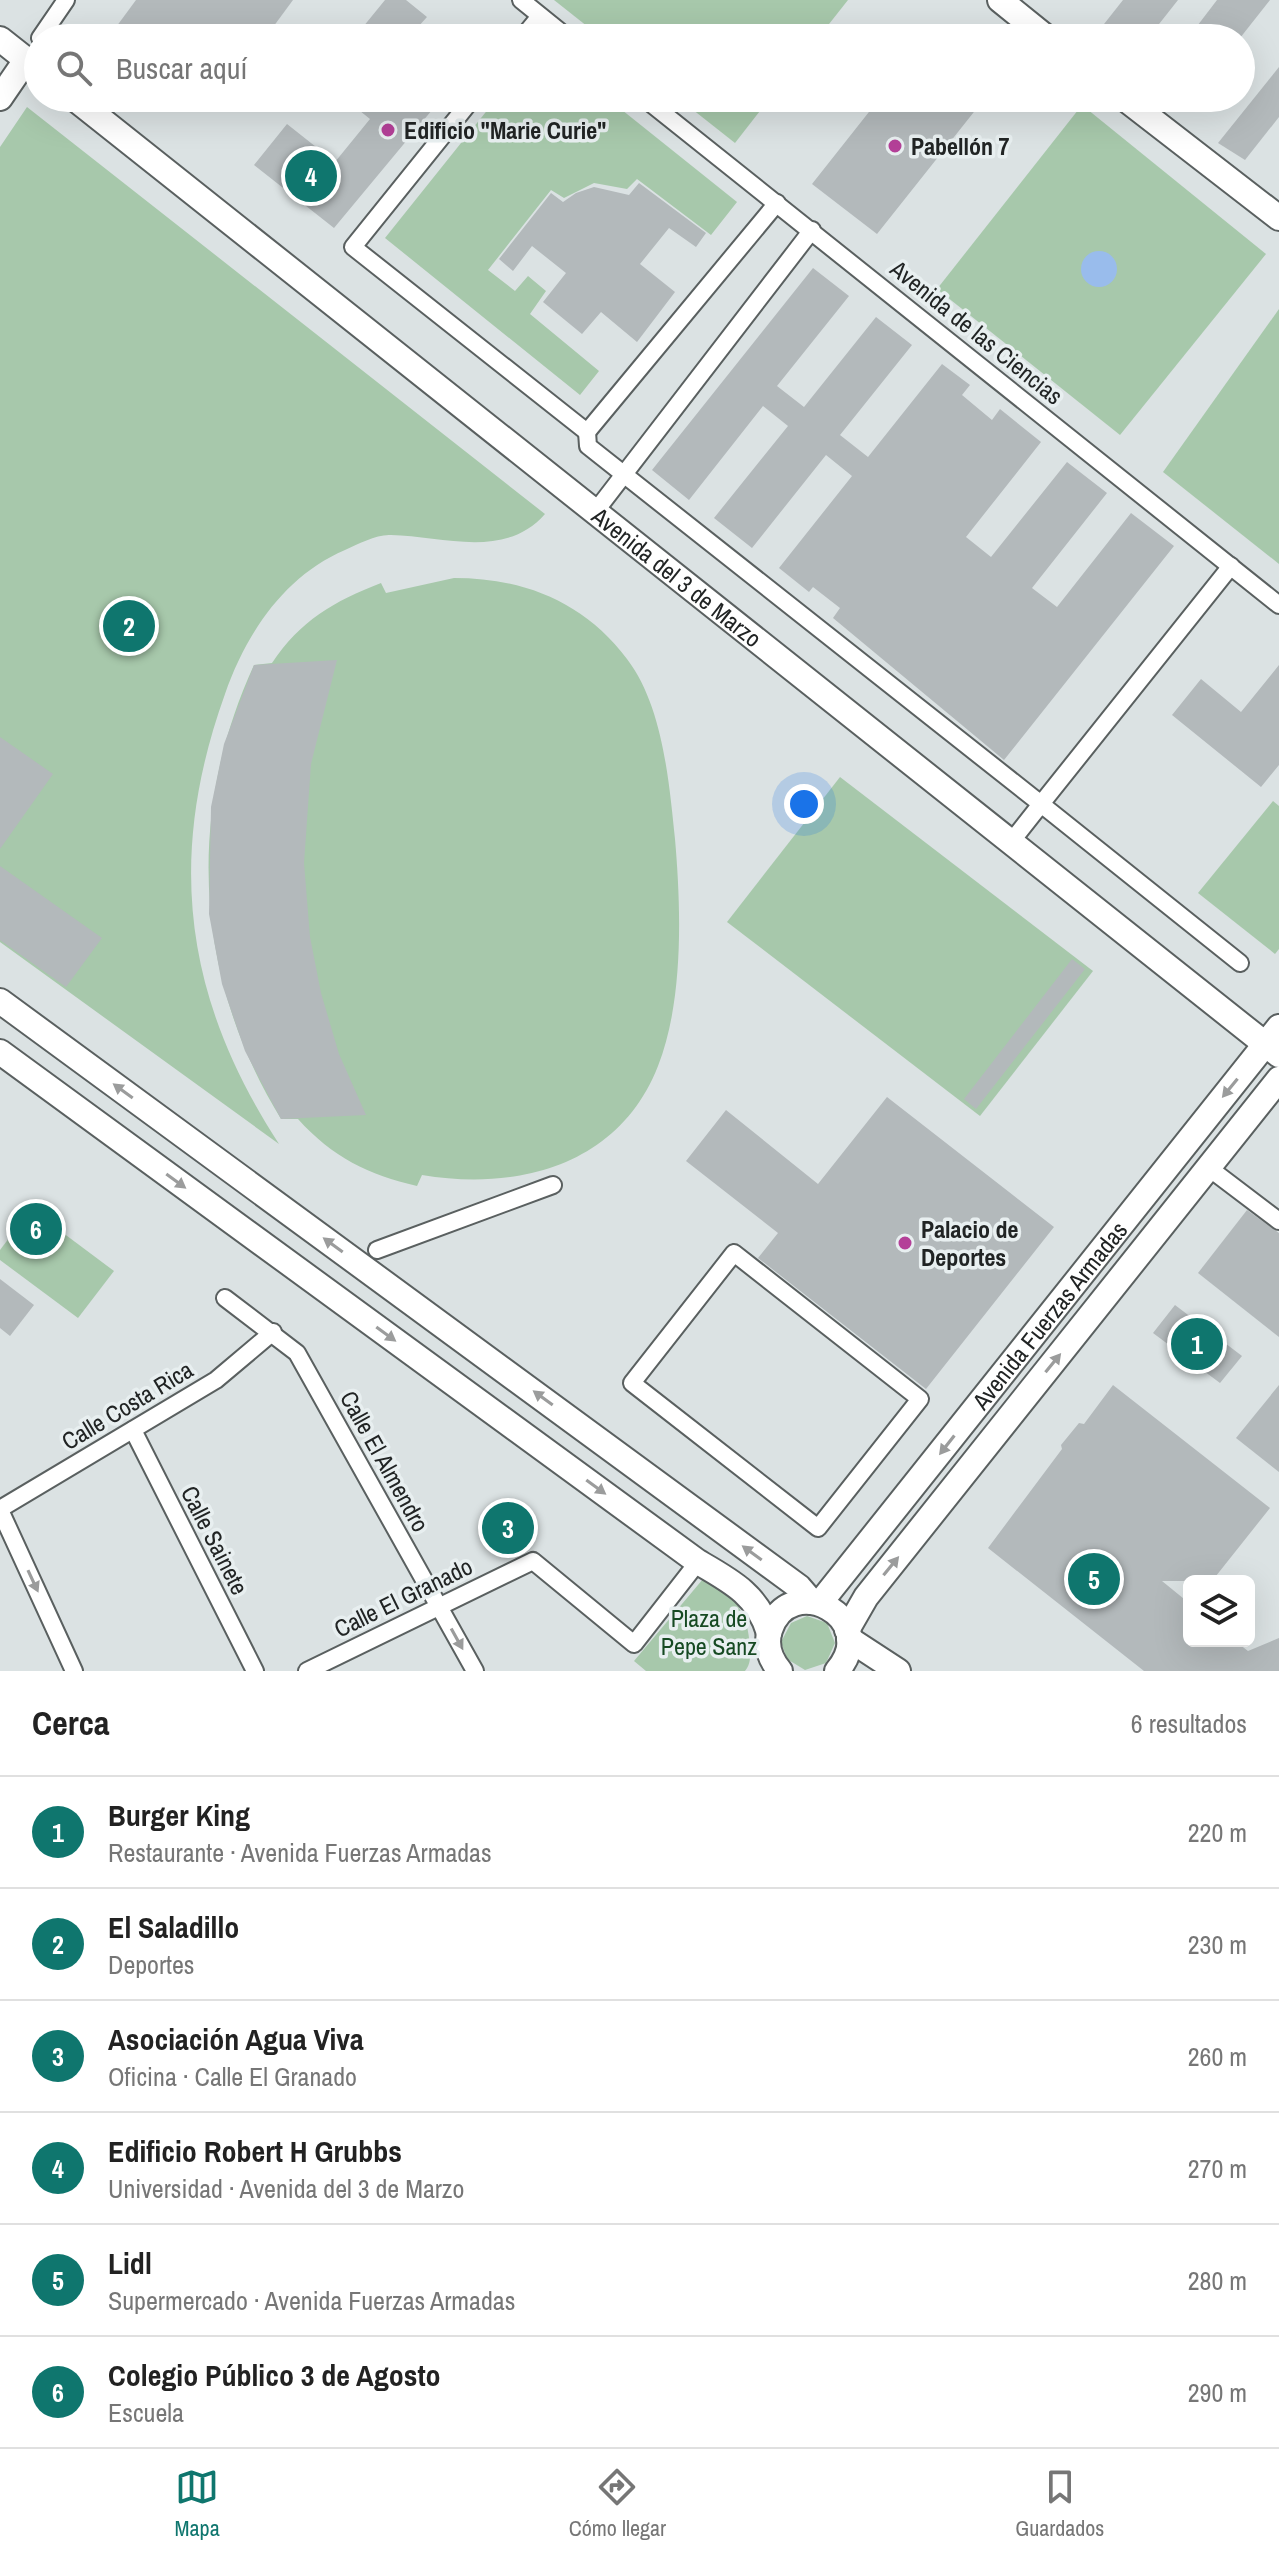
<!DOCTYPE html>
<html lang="es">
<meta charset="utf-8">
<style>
:root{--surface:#fff;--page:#f6f6f6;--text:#222;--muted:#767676;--line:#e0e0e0;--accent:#0f766e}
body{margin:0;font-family:"Archivo Narrow",sans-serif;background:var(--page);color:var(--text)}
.controls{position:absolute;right:24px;bottom:24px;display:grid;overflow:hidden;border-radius:12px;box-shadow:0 8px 32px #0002}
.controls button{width:72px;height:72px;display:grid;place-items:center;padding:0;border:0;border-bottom:2px solid var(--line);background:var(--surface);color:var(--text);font:40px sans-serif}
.you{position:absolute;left:804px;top:804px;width:28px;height:28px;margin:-20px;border:6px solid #fff;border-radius:50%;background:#1a73e8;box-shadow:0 0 0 12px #1a73e833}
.badge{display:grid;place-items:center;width:52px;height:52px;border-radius:50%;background:var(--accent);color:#fff;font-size:26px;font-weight:700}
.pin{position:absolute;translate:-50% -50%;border:4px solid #fff;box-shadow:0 2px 8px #0006}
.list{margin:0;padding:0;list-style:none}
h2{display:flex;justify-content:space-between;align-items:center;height:104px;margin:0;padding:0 32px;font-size:34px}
h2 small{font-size:26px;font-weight:400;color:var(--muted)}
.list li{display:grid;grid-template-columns:52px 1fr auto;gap:24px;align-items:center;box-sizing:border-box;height:112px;padding:0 32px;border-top:2px solid var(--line)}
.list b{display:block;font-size:30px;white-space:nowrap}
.list p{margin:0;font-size:26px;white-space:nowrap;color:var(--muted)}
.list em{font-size:26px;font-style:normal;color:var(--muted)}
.icon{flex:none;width:44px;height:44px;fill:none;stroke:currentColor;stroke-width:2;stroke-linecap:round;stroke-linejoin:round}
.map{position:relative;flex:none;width:1279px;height:1671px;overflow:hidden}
.search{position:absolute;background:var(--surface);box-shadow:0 8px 32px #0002;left:24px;right:24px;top:24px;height:88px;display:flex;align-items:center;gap:20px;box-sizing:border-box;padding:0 28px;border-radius:44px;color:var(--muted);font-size:30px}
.sheet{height:776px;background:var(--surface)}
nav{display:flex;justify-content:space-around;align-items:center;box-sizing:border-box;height:112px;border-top:2px solid var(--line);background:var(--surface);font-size:22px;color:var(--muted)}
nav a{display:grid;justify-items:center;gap:4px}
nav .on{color:var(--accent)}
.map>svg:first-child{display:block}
.green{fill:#a7c8ab}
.water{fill:#99bcec}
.building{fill:#b3b9bb}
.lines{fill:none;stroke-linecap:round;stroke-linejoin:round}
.street-casing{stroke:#5a6060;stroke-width:20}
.secondary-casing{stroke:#5a6060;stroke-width:28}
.street{stroke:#fff;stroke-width:16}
.secondary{stroke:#fff;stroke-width:24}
.oneway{fill:#9b9c9c}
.poi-dot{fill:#b44098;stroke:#e8eff0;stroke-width:3}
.labels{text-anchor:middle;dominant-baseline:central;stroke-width:7;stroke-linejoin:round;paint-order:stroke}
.poi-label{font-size:24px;font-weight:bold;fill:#212424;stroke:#e8eff0;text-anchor:start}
.street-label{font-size:24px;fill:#212424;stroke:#e8eff0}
.park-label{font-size:24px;fill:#164a22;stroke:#e8eff0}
</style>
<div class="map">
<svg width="1279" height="1671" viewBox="0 0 1279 1671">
<rect width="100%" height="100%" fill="#dbe2e3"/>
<!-- green -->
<g class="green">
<polygon points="554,0 848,0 818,38 602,38"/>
<polygon points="497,98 607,98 737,202 711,235 637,179 627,189 594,183 564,198 551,190 488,270 515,291 528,276 546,291 530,314 599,371 580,395 385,238"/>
<polygon points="678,98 770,98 735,143"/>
<polygon points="1082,105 1266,254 1120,435 937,289"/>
<path d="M27,107L545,514C505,560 442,536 391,535C377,534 358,544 345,550C284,576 246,634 225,694C166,858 184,998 279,1144L0,942V147Z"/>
<polygon points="1279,309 1279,564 1163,472"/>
<path d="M454,578C524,578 584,602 627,659C663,706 669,782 675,839C681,908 684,1000 658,1066C619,1166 517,1191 422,1175L417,1186C369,1175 332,1157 298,1119H281C195,979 185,815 254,665L272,663C300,621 334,601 381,583L386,593Z"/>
<polygon points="840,777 1093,971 980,1116 727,922"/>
<polygon points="1273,801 1279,806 1279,949 1275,954 1198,893"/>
<polygon points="31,1209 114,1271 78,1318 0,1260 0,1250"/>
<path d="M703,1579C736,1597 748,1611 750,1648C750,1658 751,1663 745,1671H646L634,1661Z"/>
<polygon points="807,1616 827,1623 835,1643 826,1663 805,1670 787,1659 781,1642 791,1623"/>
</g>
<!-- water -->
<circle class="water" cx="1099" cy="269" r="18"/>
<!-- building -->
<g class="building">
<polygon points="136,0 293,0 265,38 108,38"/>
<polygon points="385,0 406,0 427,17 417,28 430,38 354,38"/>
<polygon points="1123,0 1178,0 1148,38 1093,38"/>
<polygon points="1217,0 1270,0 1240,38 1188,38"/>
<polygon points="1279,67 1279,117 1245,160 1218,143"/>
<polygon points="344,98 442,98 334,228 254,165 287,124 335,162 370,119"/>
<polygon points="880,98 926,98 938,107 945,98 985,98 877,234 812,184"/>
<polygon points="639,183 706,233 696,247 669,228 640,264 675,292 637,342 601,312 582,334 543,302 566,273 532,246 513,271 499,259 551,193 563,202 576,193 594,187 629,195"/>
<polygon points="813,268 849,296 777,386 804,407 876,317 912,345 840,435 868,457 942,364 970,385 962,395 992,420 1000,409 1041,442 966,537 991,557 1067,462 1107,493 1032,588 1057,607 1131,513 1174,546 1004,760 833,618 840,608 813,587 809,592 779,568 852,476 826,455 752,548 714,518 788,426 763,406 689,500 652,470"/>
<polygon points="337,660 311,764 304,863 310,937 321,993 339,1054 366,1115 281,1119 245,1051 222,984 209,914 211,807 224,744 254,665"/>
<polygon points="1279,665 1279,765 1261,787 1172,715 1201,679 1241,712"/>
<polygon points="0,737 53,774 0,849"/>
<polygon points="0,866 102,938 66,987 0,940"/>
<polygon points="1072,959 1085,969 976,1109 964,1099"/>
<polygon points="887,1097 1054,1227 926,1389 758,1258 778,1233 686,1161 726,1110 818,1184"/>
<polygon points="1247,1210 1279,1233 1279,1337 1198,1273"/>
<polygon points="0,1279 34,1305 10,1336 0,1328"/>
<polygon points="1175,1305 1242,1356 1220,1383 1153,1333"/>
<polygon points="1113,1385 1270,1508 1212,1581 1162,1581 1189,1603 1189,1641 1235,1641 1248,1651 1279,1638 1279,1671 1144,1671 988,1548 1062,1449 1061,1445 1079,1423 1084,1424"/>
<polygon points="1279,1385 1279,1472 1236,1438"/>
</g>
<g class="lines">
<!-- street casing -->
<g class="street-casing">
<g id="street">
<polyline points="521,0 568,38"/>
<polyline points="40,38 66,0"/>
<polyline points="522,38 540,16"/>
<polyline points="473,98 353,247 587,432 777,203"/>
<polyline points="644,98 1279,605"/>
<polyline points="587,432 588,446 1041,804 1231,566"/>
<polyline points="595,512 812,230"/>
<polyline points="1011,842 1041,804 1240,963"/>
<polyline points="1209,1168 1279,1221"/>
<polyline points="377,1250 553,1185"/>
<polygon points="734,1253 920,1399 818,1528 632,1383"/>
<polyline points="225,1298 297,1353 475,1671"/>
<polyline points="133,1430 255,1671"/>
<polyline points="0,1509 216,1380 273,1332"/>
<polyline points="0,1510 74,1671"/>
<polyline points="307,1671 533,1561 634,1644 698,1562"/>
</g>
</g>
<!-- secondary casing -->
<g class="secondary-casing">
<g id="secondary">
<polyline points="1000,0 1047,38"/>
<polyline points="0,39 38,69"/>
<polyline points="0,98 26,60"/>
<path id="s1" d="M74,98L1279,1055"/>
<polyline points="1124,98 1279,218"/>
<polyline points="0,1001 799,1587 812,1602"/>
<path d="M0,1052L698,1562C731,1581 758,1595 769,1633"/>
<path id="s2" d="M820,1603L1279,1027"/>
<polyline points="847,1630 866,1597 1279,1079"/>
<polyline points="849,1639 898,1671"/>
<path d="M780,1671C770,1659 765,1645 770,1630C789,1570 883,1617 837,1671"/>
</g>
</g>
<!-- street -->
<use href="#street" class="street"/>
<!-- secondary -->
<use href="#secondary" class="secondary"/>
</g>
<!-- one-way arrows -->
<defs><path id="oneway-solid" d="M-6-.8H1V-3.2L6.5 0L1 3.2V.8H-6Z" transform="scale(2)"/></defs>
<g class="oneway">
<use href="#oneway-solid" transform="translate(1230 1088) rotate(129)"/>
<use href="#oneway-solid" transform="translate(123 1091) rotate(-144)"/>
<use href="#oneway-solid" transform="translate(176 1181) rotate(36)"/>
<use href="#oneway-solid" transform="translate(333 1245) rotate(-144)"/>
<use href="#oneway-solid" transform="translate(386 1334) rotate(36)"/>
<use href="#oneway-solid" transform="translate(1053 1363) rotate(-51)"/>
<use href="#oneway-solid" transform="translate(543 1398) rotate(-144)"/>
<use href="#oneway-solid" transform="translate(947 1445) rotate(128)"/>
<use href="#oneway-solid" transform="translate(596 1487) rotate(36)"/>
<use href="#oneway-solid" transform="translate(752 1553) rotate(-144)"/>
<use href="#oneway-solid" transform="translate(891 1566) rotate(-51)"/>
<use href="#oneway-solid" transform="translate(33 1581) rotate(65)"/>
<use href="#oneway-solid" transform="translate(457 1639) rotate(61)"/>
</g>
<!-- markers -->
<g class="poi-dot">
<circle cx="388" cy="130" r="8"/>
<circle cx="895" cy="146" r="8"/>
<circle cx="905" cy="1243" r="8"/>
</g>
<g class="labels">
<!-- poi labels -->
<g class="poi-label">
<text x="404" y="130">Edificio "Marie Curie"</text>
<text x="911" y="146">Pabellón 7</text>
<text x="921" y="1229">Palacio de<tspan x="921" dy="28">Deportes</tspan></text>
</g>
<!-- street labels -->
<g class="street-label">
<text transform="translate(977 332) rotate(39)">Avenida de las Ciencias</text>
<text stroke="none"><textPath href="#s1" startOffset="770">Avenida del 3 de Marzo</textPath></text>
<text stroke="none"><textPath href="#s2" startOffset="368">Avenida Fuerzas Armadas</textPath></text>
<text transform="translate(127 1405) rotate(-31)">Calle Costa Rica</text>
<text transform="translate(385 1461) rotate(61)">Calle El Almendro</text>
<text transform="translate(215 1540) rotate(63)">Calle Sainete</text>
<text transform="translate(403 1597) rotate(-26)">Calle El Granado</text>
</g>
<!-- park labels -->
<g class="park-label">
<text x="709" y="1618">Plaza de<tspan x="709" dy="28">Pepe Sanz</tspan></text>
</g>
</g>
</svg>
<div class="controls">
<button><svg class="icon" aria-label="layers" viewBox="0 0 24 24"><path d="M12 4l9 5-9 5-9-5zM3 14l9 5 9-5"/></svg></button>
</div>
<div class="you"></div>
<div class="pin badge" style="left:1197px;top:1344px">1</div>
<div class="pin badge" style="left:129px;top:626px">2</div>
<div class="pin badge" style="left:508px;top:1528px">3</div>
<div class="pin badge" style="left:311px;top:176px">4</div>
<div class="pin badge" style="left:1094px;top:1579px">5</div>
<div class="pin badge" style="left:36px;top:1229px">6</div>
<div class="search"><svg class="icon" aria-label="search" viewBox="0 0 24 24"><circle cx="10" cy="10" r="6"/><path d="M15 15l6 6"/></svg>Buscar aquí</div>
</div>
<section class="sheet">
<h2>Cerca<small>6 resultados</small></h2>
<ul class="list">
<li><span class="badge">1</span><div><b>Burger King</b><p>Restaurante · Avenida Fuerzas Armadas</p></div><em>220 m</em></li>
<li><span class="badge">2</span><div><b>El Saladillo</b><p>Deportes</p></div><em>230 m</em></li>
<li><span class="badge">3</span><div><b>Asociación Agua Viva</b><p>Oficina · Calle El Granado</p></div><em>260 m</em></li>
<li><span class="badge">4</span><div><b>Edificio Robert H Grubbs</b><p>Universidad · Avenida del 3 de Marzo</p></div><em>270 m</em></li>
<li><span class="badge">5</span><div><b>Lidl</b><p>Supermercado · Avenida Fuerzas Armadas</p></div><em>280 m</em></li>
<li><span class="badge">6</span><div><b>Colegio Público 3 de Agosto</b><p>Escuela</p></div><em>290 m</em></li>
</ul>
</section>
<nav>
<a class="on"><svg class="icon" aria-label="map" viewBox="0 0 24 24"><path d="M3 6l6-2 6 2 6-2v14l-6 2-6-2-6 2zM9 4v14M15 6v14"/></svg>Mapa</a>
<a><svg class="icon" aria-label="directions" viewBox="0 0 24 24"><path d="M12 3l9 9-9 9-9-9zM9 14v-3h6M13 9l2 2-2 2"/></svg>Cómo llegar</a>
<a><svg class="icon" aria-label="saved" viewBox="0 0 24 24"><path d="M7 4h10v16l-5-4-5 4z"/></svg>Guardados</a>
</nav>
